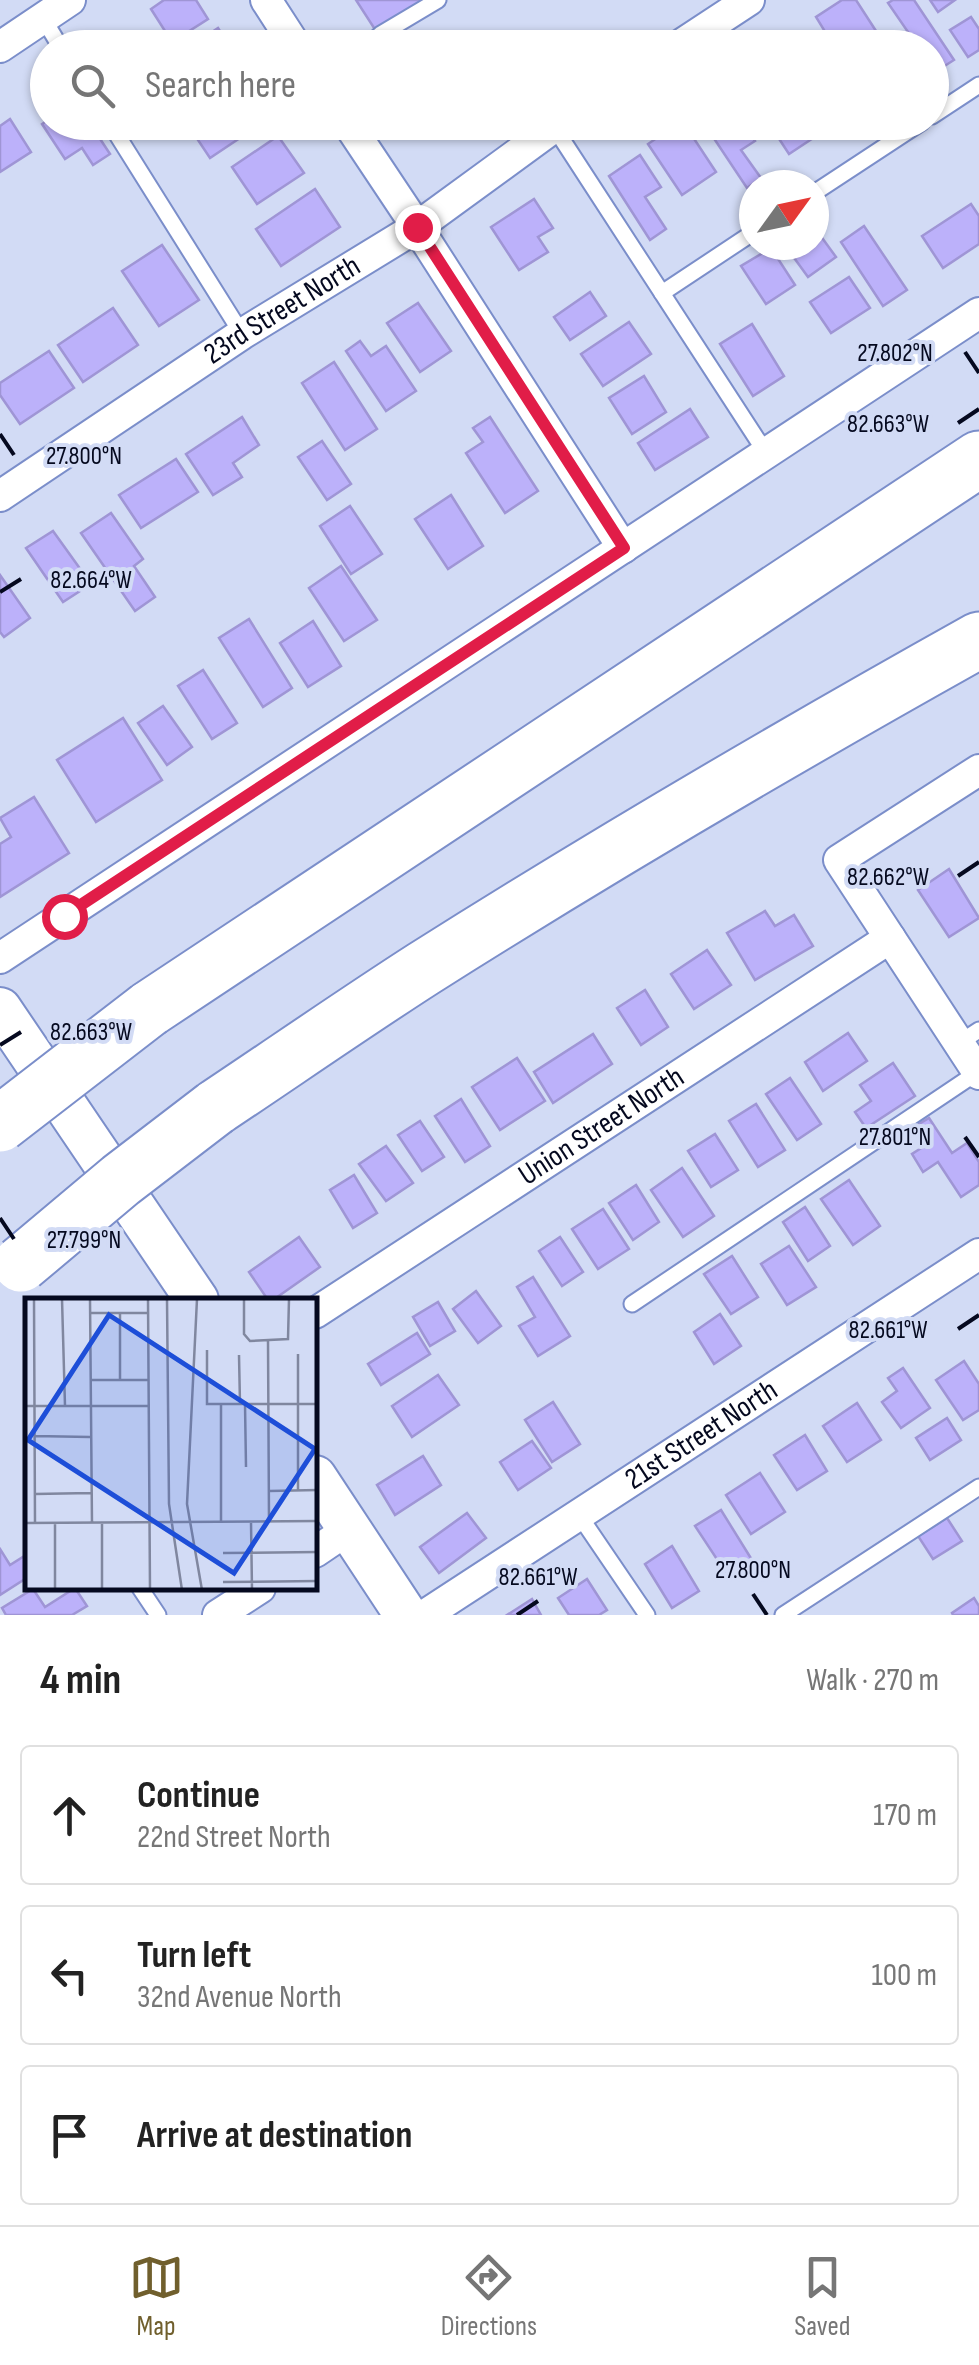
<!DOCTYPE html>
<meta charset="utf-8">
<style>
:root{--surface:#fff;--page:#f2f2f2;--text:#222;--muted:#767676;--line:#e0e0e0;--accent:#705f2d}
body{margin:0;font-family:"Sofia Sans Condensed",sans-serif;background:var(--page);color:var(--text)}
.compass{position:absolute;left:739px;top:170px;width:90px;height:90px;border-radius:50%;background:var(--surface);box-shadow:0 2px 8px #0004;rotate:57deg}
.stop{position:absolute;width:30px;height:30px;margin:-22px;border:8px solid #e11d48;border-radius:50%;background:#fff}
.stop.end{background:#e11d48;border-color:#fff;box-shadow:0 2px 10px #0008}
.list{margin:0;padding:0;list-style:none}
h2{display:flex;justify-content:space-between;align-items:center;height:130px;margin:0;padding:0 40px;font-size:42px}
h2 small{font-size:32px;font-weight:400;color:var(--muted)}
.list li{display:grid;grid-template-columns:65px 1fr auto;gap:30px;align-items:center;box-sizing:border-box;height:140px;margin:0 20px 20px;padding:0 20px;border:2px solid var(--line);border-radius:10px}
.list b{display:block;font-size:38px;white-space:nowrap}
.list p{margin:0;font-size:32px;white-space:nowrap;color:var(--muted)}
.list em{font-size:32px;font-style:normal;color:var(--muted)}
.icon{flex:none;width:55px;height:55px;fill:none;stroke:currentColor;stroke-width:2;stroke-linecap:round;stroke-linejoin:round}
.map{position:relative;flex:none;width:979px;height:1615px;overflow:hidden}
.search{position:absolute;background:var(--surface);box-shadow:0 2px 8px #0004;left:30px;right:30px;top:30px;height:110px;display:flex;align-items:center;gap:25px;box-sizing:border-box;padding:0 35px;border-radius:55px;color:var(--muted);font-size:38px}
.sheet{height:610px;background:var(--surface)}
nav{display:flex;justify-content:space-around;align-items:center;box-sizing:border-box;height:140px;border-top:2px solid var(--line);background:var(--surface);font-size:28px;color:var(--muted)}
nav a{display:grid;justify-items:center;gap:5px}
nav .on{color:var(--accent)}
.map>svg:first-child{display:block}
.building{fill:#bcb1fa;stroke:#9f95d5;stroke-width:2.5}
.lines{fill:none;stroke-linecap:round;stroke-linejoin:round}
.lane-casing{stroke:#7b8eca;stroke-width:19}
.street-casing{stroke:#7b8eca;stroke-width:34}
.secondary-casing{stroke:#7b8eca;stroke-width:46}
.highway-casing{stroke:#7b8eca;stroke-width:59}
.lane{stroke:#fff;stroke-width:15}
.street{stroke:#fff;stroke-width:30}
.secondary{stroke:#fff;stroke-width:42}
.highway{stroke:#fff;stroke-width:55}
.highway-bridge-casing{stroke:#7b8eca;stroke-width:59;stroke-linecap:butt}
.highway-bridge{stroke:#fff;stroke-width:55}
.route{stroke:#e11d48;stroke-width:12}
.ticks{fill:none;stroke:#05091f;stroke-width:4}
.labels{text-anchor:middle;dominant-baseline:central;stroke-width:8;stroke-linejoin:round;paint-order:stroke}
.street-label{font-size:30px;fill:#05091f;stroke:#d2dbf5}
.inset-road{fill:none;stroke:#80879f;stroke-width:2.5}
.view{fill:#1d4ed8;fill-opacity:0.15;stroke:#1d4ed8;stroke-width:5}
.inset-edge{fill:none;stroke:#05091f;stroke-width:5}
.ticks-label{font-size:25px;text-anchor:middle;fill:#05091f;stroke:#d2dbf5;stroke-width:8;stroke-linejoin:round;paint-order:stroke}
</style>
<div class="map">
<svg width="979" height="1615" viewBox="0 0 979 1615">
<rect width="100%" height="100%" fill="#d2dbf5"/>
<!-- building -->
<g class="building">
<polygon points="164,0 196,0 208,19 172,42 151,9"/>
<polygon points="356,0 423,0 376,31"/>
<polygon points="842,0 856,0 876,31 850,48 835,48 816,17"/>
<polygon points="893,0 914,0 954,60 935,72 946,87 932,97 932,48 919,48 888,3"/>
<polygon points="930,0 955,0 938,12"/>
<polygon points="971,17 979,29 979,50 968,57 950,30"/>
<polygon points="218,28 231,48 188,48"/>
<polygon points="497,34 506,48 475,48"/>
<polygon points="10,119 31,152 0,172 0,126"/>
<polygon points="48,120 48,122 89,122 110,154 93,165 82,148 65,159 42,124"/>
<polygon points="186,122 264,122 210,158"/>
<polygon points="680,122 683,122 716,172 682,195 648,144"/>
<polygon points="703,122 742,122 755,141 741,150 761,178 747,188"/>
<polygon points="768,122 831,122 833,125 789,154"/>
<polygon points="278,136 304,173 257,204 232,167"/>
<polygon points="640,155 661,187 645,197 666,229 650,240 609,176"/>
<polygon points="315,189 340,227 281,266 256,229"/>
<polygon points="534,199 553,228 538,237 548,252 519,270 491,227"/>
<polygon points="971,204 979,216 979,244 943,268 922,236"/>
<polygon points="864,226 907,290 883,306 841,242"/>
<polygon points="820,235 836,257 808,277 792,255 806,245 814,245 814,239"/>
<polygon points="162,245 199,300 159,326 122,271"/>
<polygon points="771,248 795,285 766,304 741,266"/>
<polygon points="849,277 870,308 831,333 810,302"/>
<polygon points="590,292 606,316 570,340 554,317"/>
<polygon points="418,303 451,351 420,372 387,323"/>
<polygon points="113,308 138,345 83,382 58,345"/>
<polygon points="629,322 651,354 603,386 581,354"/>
<polygon points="752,324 784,376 753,396 720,344"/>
<polygon points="360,341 371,356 386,346 416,391 386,411 346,351"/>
<polygon points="49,351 74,388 20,424 0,395 0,383"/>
<polygon points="334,362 377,429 345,450 302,383"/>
<polygon points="644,376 666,412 632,434 609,398"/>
<polygon points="690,409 708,437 655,470 638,443"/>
<polygon points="242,417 259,445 233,463 242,477 213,495 186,454"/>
<polygon points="490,417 538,491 505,513 466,453 483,442 473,428"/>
<polygon points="322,441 351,484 327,500 298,457"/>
<polygon points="176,459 198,492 141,528 119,495"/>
<polygon points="451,495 483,546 448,569 415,519"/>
<polygon points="350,506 382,554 351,574 320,526"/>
<polygon points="111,513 143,559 134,566 155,597 135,611 81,533"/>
<polygon points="53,531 91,584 63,602 26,548"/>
<polygon points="341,566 377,620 344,641 309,588"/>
<polygon points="0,575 30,618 4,637 0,632"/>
<polygon points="249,619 292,688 263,707 219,638"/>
<polygon points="313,621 341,666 308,687 280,643"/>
<polygon points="203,670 237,723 212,739 178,686"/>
<polygon points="163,706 192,747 167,765 138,723"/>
<polygon points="123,718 162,780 96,822 57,760"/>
<polygon points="34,797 69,853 0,897 0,844 11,837 0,818"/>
<polygon points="949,869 979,918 949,937 918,890"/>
<polygon points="765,911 775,926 794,915 813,946 755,980 727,933"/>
<polygon points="707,950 731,985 694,1009 671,974"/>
<polygon points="645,990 668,1027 641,1045 617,1008"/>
<polygon points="848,1033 867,1061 823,1091 805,1062"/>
<polygon points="593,1034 612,1064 553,1103 534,1072"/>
<polygon points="517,1058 545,1101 500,1130 472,1087"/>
<polygon points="893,1063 915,1096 866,1128 855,1112 871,1101 860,1085"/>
<polygon points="790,1078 821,1124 797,1140 766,1094"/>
<polygon points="461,1099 490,1146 465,1162 435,1116"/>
<polygon points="756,1104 785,1150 758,1167 729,1121"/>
<polygon points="929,1118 952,1153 967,1143 979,1162 979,1185 961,1197 938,1162 923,1172 912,1154 926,1145 914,1127"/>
<polygon points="420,1121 444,1157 422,1171 398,1135"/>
<polygon points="715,1134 738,1170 711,1187 688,1151"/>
<polygon points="386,1146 413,1183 386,1201 359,1164"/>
<polygon points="682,1168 714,1216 683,1237 651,1190"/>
<polygon points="354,1175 377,1213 353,1228 330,1190"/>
<polygon points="849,1180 880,1226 853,1245 821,1199"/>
<polygon points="636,1185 659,1222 633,1240 609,1203"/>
<polygon points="805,1207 830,1246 808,1261 783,1222"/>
<polygon points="603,1209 629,1249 598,1269 572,1229"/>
<polygon points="299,1237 320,1267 273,1300 268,1300 249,1272"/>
<polygon points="560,1237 583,1272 562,1286 539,1251"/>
<polygon points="789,1246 816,1287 787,1305 761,1264"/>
<polygon points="732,1256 758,1297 731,1314 704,1274"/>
<polygon points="533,1277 570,1336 538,1356 519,1326 535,1317 517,1287"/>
<polygon points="476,1291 501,1326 478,1343 453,1309"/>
<polygon points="438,1302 455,1331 430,1346 413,1317"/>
<polygon points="720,1314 741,1346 714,1364 694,1332"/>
<polygon points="417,1333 430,1354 381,1385 368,1364"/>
<polygon points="964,1361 979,1384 979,1410 963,1420 936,1380"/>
<polygon points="903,1368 930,1408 901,1428 882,1402 897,1391 888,1378"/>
<polygon points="438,1375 459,1405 412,1437 392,1406"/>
<polygon points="553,1402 580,1444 552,1462 525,1420"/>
<polygon points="857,1403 881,1440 847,1462 823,1426"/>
<polygon points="947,1418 961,1440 930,1460 916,1438"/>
<polygon points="805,1435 827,1471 797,1490 774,1455"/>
<polygon points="532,1441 551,1468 518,1490 500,1462"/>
<polygon points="423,1456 441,1485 395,1515 377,1485"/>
<polygon points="760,1473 785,1512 751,1534 726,1495"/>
<polygon points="721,1510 752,1560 728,1576 695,1526"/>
<polygon points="467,1513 486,1538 439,1573 420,1547"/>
<polygon points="947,1518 962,1541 933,1559 918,1536"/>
<polygon points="672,1546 699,1591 672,1608 645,1564"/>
<polygon points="0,1549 10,1565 26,1555 28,1558 28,1577 0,1595"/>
<polygon points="587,1579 607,1610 599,1615 569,1615 558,1598"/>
<polygon points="75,1588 87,1606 72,1615 6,1615 2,1608 33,1589 45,1607"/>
<polygon points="974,1598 979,1606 979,1615 953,1615 952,1613"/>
<polygon points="532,1599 541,1615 507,1615"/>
</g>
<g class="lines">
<!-- lane casing -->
<g class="lane-casing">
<g id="lane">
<polyline points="43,18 61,48"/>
<polyline points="365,48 381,34 438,0"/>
<polyline points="932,116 979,85"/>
<polyline points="109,122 242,334"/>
<polyline points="554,127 766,453"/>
<polyline points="814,193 922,122"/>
<polyline points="662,293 754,232"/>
<polyline points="959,1043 979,1030"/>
<polyline points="632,1304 978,1072"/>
<polyline points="579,1515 647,1615"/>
<polyline points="140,1588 158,1615"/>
<polyline points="783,1615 979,1487"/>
</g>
</g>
<!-- street casing -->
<g class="street-casing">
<g id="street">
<polyline points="266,0 297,48"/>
<polyline points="0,47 70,0"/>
<polyline points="676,48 749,0"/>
<polyline points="347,122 417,227 623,548"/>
<path id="s1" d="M0,496L242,334L417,227L561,122"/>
<polyline points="979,770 839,860 979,1074"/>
<polyline points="0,958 979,313"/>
<path id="s2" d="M315,1313L890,938"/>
<polyline points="315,1552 349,1529"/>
<polyline points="218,1615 260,1588"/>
<path id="s3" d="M425,1615L979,1254"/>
</g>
</g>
<!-- secondary casing -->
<g class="secondary-casing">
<g id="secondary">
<polyline points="0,1009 197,1300"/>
<polyline points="315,1477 406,1615"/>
</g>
</g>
<!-- highway casing -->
<g class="highway-casing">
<g id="highway">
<polyline points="149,1009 979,459"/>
<path d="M215,1108C284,1062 353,1014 423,969C605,854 791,745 979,640"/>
</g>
</g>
<!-- lane -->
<use href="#lane" class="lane"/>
<!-- street -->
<use href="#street" class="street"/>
<!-- secondary -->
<use href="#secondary" class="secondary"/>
<!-- highway -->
<use href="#highway" class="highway"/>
<!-- highway-bridge casing -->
<g class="highway-bridge-casing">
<g id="highway-bridge">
<polyline points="0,1124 149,1009"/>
<polyline points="21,1264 121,1180 215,1108"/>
</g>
</g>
<!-- highway-bridge -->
<use href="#highway-bridge" class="highway-bridge"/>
</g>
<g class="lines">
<!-- route -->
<polyline class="route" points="64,916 624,548 417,227"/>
</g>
<!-- ticks -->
<path class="ticks" d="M965,352L979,373M958,423L979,409M0,434L14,455M0,592L21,579M958,876L979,862M0,1045L21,1032M965,1137L979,1157M0,1218L14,1239M958,1329L979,1315M753,1594L767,1615M517,1615L538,1601"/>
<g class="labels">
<!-- street labels -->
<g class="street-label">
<text stroke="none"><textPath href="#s1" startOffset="338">23rd Street North</textPath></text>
<text stroke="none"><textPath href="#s2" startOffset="342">Union Street North</textPath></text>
<text stroke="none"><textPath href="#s3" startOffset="330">21st Street North</textPath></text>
</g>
</g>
<!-- overview -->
<g transform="translate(25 1298)">
<rect width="292" height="292" fill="#d2dbf5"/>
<path class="inset-road" d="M9,1L10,226M37,1L40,108M65,1L67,226M123,1L125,292M142,1L144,206L157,292M172,1L162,206L177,292M219,1V36L225,43L263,41L264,1M65,15H123M95,15V82M243,42L244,224M182,52V106H293M273,56V193M214,57L215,106M65,82H124M196,106V224M220,106L221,169M0,108H124M9,138L65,139M244,193L293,192M10,196L66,195M226,224L227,292M0,225L293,223M198,255L293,254M198,284L293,283M30,292V226M77,292V226"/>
<path class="view" d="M84,17L290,151L209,275L3,142Z"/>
<rect width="292" height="292" class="inset-edge"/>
</g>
<g class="ticks-label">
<text x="895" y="361">27.802°N</text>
<text x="888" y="432">82.663°W</text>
<text x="84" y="464">27.800°N</text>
<text x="91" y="588">82.664°W</text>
<text x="888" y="885">82.662°W</text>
<text x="91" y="1040">82.663°W</text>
<text x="895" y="1145">27.801°N</text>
<text x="84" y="1248">27.799°N</text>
<text x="888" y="1338">82.661°W</text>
<text x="753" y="1578">27.800°N</text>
<text x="538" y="1585">82.661°W</text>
</g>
</svg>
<svg class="compass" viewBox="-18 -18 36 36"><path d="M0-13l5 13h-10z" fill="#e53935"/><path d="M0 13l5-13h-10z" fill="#767676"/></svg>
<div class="stop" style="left:64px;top:916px"></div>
<div class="stop end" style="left:417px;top:227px"></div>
<div class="search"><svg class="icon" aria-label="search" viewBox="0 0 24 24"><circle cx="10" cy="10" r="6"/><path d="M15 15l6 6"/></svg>Search here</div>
</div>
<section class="sheet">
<h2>4 min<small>Walk · 270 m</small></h2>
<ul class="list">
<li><svg class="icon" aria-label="ahead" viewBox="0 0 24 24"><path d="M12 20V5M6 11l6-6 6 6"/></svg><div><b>Continue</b><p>22nd Street North</p></div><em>170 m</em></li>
<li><svg class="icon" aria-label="left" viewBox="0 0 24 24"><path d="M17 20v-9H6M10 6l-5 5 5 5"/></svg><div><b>Turn left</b><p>32nd Avenue North</p></div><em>100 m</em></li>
<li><svg class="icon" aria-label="arrive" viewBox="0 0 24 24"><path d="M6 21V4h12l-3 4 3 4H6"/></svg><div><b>Arrive at destination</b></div></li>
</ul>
</section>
<nav>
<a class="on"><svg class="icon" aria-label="map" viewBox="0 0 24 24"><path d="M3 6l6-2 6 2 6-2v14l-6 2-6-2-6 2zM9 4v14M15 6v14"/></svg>Map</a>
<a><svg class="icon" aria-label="directions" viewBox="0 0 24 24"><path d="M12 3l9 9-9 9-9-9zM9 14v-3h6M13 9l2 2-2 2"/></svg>Directions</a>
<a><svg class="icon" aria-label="saved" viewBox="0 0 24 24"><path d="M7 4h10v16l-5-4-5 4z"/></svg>Saved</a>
</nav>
